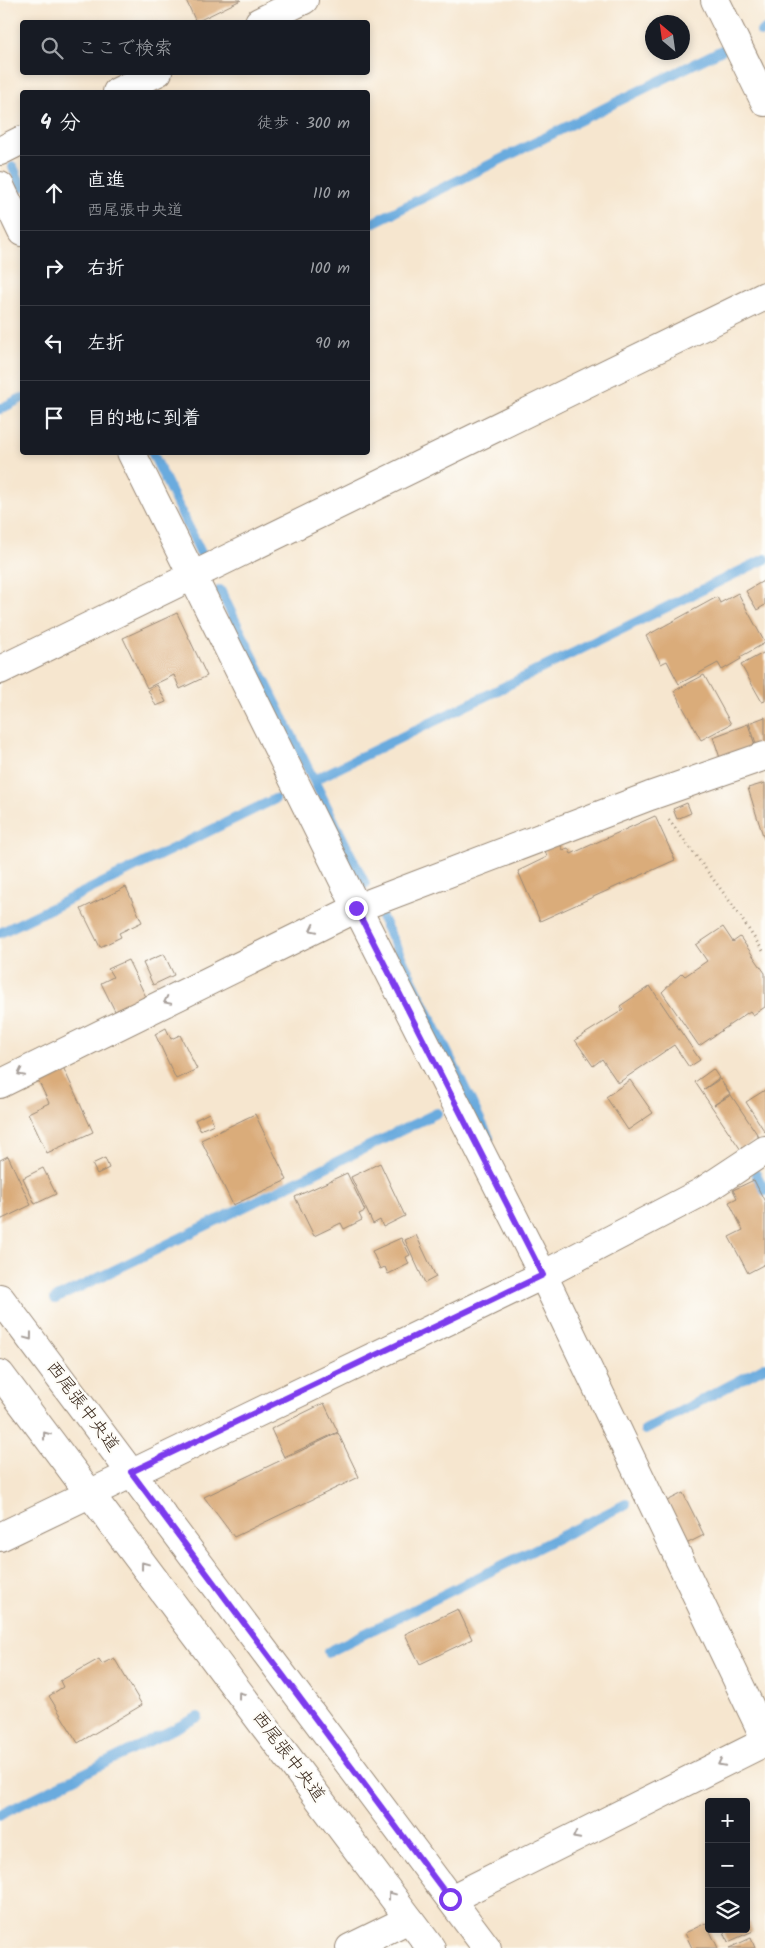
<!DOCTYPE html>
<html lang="ja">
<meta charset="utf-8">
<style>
:root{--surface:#171b24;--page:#242831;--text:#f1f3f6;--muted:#9ea1a6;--line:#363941}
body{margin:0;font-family:Kalam,"Klee One",sans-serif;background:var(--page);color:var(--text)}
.controls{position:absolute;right:15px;bottom:15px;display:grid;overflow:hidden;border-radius:5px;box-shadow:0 2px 8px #0003}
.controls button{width:45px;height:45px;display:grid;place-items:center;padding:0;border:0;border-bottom:1px solid var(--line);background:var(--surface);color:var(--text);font:25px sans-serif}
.compass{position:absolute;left:645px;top:15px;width:45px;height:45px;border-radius:50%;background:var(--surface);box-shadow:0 2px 8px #0003;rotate:331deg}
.stop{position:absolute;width:15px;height:15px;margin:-11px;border:4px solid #7c3aed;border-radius:50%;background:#fff}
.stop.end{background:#7c3aed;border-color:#fff;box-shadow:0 1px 5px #0008}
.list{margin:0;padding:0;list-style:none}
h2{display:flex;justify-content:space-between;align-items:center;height:65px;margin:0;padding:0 20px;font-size:21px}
h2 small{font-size:16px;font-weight:400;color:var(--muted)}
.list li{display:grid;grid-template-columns:32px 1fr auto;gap:15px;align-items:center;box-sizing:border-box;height:75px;padding:0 20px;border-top:1px solid var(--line)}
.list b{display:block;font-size:19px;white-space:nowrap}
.list p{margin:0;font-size:16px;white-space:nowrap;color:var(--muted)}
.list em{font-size:16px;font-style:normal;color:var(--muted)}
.icon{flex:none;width:28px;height:28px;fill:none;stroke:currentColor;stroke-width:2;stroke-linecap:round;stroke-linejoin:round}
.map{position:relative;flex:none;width:765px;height:1948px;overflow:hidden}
.search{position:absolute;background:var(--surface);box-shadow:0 2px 8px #0003;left:20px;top:20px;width:350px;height:55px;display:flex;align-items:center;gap:12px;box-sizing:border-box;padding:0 18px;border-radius:5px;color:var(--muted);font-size:19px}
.panel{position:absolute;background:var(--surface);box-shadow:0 2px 8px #0003;left:20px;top:90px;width:350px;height:365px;border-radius:5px}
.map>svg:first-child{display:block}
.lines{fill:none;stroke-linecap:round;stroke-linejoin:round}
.stream{stroke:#6aabde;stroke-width:10}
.building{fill:#daac7a}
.minor-casing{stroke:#988876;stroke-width:30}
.major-casing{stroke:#988876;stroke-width:30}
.path{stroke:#988876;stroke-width:3;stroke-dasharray:1 4;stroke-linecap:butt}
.minor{stroke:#fff;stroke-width:28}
.major{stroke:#fff;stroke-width:28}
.oneway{stroke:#a79f9a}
.route{stroke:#7c3aed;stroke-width:6}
.labels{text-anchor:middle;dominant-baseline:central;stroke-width:4.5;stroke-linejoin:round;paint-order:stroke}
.street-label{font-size:18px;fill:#3b2a1e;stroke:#fdfcf7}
</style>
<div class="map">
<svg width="765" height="1948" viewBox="0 0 765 1948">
<rect width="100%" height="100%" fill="#fdfcf7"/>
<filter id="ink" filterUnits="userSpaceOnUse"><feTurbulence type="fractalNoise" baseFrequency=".02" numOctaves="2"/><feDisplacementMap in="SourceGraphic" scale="10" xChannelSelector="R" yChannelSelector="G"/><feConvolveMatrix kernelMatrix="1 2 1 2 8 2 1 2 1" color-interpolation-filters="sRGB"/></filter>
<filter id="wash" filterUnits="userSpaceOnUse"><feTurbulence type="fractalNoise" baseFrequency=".0096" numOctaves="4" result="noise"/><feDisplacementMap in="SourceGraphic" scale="20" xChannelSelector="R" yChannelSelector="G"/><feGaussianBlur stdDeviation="1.12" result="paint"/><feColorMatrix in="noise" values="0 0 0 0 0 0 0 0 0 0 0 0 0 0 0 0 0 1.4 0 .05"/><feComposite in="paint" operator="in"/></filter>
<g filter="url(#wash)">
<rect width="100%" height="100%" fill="#f6e6cf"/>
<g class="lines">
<!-- stream -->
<g class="stream">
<polyline points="761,32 765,30"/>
<polyline points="13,167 22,187"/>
<polyline points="368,225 724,49"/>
<polyline points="0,409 22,398"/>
<polyline points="152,452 201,553"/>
<polyline points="220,590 365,884"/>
<polyline points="314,780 765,559"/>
<polyline points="382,918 489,1138"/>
<polyline points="0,933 275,799"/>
<polyline points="756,1174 765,1191"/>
<polyline points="55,1299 437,1113"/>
<polyline points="645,1430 765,1367"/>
<polyline points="328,1652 626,1504"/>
<polyline points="0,1815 198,1717"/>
</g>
</g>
<g id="blocks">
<!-- building -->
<g class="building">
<polygon points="186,0 241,0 196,22"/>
<polygon points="765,580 765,605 757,610 746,591"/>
<polygon points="738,593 765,643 740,657 741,659 722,670 718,663 679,684 667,661 661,664 646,636 717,597 720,603"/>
<polygon points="177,613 207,676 180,689 174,675 147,688 123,638"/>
<polygon points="765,652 765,701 762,702 741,665"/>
<polygon points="704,675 731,724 701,740 674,691"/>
<polygon points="157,685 166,702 156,706 148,690"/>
<polygon points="765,717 765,746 758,749 749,723"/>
<polygon points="748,724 755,745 720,758 713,737"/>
<polygon points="765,783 765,842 748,788"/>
<polygon points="687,803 691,813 677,819 673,809"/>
<polygon points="655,816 675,860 540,921 518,871 547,857 545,850 560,844 563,850 568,848 571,854"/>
<polygon points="126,887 142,922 119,933 121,937 100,947 81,909"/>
<polygon points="723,927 733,942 740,937 765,973 765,1007 753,1015 750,1011 699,1046 662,992 682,973 685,976 707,961 696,945"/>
<polygon points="164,954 174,975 153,985 143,963"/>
<polygon points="128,960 146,997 115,1011 101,983 113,977 108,969"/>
<polygon points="650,986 700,1060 689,1067 674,1045 618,1083 602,1059 593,1066 575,1040 623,1010 620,1006"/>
<polygon points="166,1028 171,1039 180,1035 197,1069 176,1079 155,1034"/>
<polygon points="63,1067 93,1132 47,1153 28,1113 49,1103 37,1078"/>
<polygon points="713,1069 719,1078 703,1090 720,1079 730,1094 714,1105 731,1095 759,1137 741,1150 695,1082"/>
<polygon points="630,1080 653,1113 628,1130 606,1097"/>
<polygon points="765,1090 765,1132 746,1102"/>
<polygon points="209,1113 214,1124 200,1130 195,1120"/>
<polygon points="255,1114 287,1180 233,1205 201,1140"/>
<polygon points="8,1156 31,1205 0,1220 0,1160"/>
<polygon points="105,1158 109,1168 97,1174 92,1164"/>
<polygon points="380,1163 405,1216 383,1227 380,1220 373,1224 351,1177"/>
<polygon points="43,1168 56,1194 35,1204 23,1178"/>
<polygon points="347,1173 365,1211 359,1214 362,1220 344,1229 341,1223 314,1236 295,1197"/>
<polygon points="754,1180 765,1202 765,1264 748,1273 729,1237 743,1230 729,1202 737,1198 733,1190"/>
<polygon points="416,1235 436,1277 425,1283 405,1240"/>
<polygon points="401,1238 410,1255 406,1257 409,1264 388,1274 385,1267 380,1269 372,1251"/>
<polygon points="324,1403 338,1432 284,1457 271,1429"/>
<polygon points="338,1433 359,1477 234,1537 204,1497"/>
<polygon points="683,1493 704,1535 686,1544 665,1502"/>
<polygon points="458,1609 472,1639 420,1664 405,1634"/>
<polygon points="114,1658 142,1705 78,1743 49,1696 63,1687 60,1681 99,1659 102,1664"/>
<polygon points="746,1917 753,1931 728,1942 723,1929 746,1929"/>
<polygon points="706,1923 718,1948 692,1948 685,1933"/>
<polygon points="751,1938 755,1948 729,1948"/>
</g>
</g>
</g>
<g filter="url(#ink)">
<use href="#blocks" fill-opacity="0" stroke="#988876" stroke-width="1"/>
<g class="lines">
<!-- minor casing -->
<g class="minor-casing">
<g id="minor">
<polyline points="715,0 765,102"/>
<polyline points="259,22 304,0"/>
<polyline points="117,92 158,72"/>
<polyline points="0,151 22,140"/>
<polyline points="0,186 22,232"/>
<polyline points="131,452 357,908 543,1275 765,1738"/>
<polyline points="0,670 765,296"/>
<polyline points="0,1084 357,908 650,796 765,756"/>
<polyline points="0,1537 543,1275 700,1193 765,1150"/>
<polyline points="451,1899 765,1742"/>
<polyline points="350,1948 409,1919"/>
</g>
</g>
<!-- major casing -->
<g class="major-casing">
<g id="major">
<polyline points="0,1298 487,1948"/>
<polyline points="0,1374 431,1948"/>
</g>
</g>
<!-- path -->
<polyline class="path" points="669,820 731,903 765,954"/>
<!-- minor -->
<use href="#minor" class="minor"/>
<!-- major -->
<use href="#major" class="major"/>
</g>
<!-- one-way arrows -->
<defs><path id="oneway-chevron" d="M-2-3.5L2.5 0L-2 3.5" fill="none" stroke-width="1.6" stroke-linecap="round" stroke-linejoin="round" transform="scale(1.25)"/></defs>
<g class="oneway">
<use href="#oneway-chevron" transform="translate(313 929) rotate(154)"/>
<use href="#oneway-chevron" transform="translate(167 1001) rotate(154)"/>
<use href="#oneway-chevron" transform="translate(21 1073) rotate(154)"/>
<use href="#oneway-chevron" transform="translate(29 1337) rotate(53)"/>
<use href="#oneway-chevron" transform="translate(46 1435) rotate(-127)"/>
<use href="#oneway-chevron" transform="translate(144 1565) rotate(-127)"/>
<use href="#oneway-chevron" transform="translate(241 1695) rotate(-127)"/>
<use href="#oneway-chevron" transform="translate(721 1763) rotate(153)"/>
<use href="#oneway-chevron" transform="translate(576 1836) rotate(153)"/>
<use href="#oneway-chevron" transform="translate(391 1895) rotate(-127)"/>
</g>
</g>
<g class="lines" filter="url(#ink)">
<!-- route -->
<polyline class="route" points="356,908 543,1275 131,1472 450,1899"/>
</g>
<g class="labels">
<!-- street labels -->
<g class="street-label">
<text transform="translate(82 1407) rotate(53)">西尾張中央道</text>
<text transform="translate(288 1757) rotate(53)">西尾張中央道</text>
</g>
</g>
</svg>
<div class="controls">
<button>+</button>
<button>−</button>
<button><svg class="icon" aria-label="layers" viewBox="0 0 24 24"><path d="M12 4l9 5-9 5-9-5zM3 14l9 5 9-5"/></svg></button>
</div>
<svg class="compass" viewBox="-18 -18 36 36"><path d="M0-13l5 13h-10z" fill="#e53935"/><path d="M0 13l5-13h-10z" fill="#9ea1a6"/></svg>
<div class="stop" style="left:450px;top:1899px"></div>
<div class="stop end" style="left:356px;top:908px"></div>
<div class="search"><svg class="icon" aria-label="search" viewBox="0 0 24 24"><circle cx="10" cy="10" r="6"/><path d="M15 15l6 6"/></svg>ここで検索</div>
<section class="panel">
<h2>4 分<small>徒歩 · 300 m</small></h2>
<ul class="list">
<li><svg class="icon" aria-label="ahead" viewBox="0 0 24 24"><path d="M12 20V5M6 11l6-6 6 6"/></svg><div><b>直進</b><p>西尾張中央道</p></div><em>110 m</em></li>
<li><svg class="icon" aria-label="right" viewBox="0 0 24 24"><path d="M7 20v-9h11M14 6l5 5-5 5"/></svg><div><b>右折</b></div><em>100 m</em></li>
<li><svg class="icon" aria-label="left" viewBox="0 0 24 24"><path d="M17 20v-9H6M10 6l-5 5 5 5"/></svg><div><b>左折</b></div><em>90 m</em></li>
<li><svg class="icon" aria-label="arrive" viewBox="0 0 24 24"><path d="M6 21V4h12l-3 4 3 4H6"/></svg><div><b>目的地に到着</b></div></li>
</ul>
</section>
</div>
